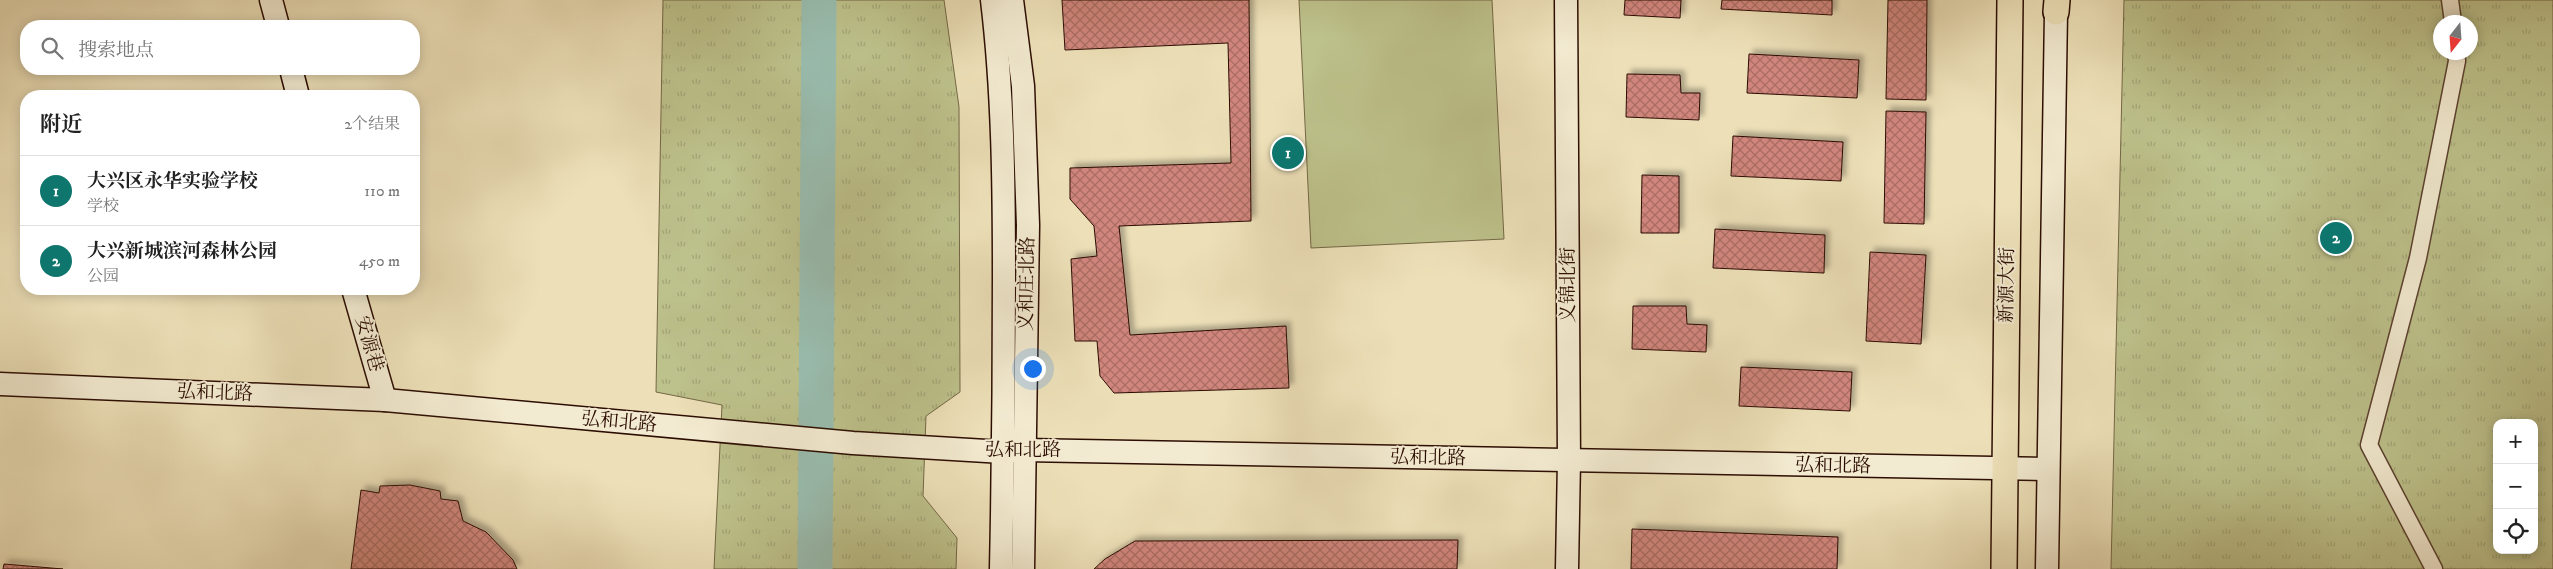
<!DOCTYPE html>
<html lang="zh">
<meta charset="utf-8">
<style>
:root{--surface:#fff;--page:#f2f2f2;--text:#222;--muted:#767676;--line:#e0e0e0;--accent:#0f766e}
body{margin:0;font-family:"IM FELL DW Pica","Noto Serif SC",serif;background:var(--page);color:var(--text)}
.controls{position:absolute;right:15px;bottom:15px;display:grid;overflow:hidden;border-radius:10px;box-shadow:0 2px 12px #0003}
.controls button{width:45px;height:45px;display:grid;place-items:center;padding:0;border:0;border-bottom:1px solid var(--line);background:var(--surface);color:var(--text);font:25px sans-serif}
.compass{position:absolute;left:2433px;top:15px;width:45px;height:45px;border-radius:50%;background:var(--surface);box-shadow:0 2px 12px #0003;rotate:197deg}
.you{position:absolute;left:1032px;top:368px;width:18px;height:18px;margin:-12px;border:4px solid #fff;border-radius:50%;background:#1a73e8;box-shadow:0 0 0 8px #1a73e833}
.badge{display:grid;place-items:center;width:32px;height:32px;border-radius:50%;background:var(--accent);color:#fff;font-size:16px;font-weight:700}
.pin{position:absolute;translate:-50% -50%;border:2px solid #fff;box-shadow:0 1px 5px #0006}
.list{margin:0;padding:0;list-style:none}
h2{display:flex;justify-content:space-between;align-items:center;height:65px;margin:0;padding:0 20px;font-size:21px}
h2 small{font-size:16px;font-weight:400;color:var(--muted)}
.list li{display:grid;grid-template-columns:32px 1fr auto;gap:15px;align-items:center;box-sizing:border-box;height:70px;padding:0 20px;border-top:1px solid var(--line)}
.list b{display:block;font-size:19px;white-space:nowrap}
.list p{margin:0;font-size:16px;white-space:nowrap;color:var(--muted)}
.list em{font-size:16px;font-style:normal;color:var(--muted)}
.icon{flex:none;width:28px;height:28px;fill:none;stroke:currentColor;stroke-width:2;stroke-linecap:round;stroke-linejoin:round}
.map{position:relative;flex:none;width:2553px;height:569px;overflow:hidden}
.search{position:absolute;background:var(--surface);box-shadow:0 2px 12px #0003;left:20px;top:20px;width:400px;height:55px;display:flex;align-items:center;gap:12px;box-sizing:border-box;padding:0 18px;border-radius:20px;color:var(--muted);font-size:19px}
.panel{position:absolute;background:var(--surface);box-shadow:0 2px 12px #0003;left:20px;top:90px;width:400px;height:205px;border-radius:20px}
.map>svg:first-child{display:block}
.grass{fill:url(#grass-tufts);stroke:#746746;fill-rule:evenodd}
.garden{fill:#bdc18b;stroke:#746746}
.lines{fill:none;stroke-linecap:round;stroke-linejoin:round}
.river{stroke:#99bdaf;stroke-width:35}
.building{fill:url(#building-cross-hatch);stroke:#2c0d02;filter:url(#shadow)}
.street-casing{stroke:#5c4230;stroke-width:19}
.secondary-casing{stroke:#2c0d02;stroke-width:25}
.primary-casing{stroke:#2c0d02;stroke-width:28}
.street{stroke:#f3ebd1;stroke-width:16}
.secondary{stroke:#f3ebd1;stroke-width:22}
.primary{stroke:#ede0b8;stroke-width:25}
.labels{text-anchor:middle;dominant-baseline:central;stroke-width:4;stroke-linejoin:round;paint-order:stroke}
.street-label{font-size:19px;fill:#2c0d02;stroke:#f3ebd1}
</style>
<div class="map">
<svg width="2553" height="569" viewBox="0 0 2553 569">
<defs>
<pattern id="grass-tufts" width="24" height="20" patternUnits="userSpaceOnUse" patternTransform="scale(1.25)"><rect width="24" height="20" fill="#bdc18b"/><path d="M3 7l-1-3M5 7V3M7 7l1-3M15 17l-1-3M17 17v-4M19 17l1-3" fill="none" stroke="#a3a576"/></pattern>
<pattern id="building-cross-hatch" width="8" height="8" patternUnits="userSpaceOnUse" patternTransform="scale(1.25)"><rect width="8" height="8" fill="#d1867d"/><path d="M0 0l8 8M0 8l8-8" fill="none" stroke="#aa6c64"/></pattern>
<filter id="shadow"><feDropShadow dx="4.5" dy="-4.5" stdDeviation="2.5" flood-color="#0004"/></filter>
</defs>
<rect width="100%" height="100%" fill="#ede0b8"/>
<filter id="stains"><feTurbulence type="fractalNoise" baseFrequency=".004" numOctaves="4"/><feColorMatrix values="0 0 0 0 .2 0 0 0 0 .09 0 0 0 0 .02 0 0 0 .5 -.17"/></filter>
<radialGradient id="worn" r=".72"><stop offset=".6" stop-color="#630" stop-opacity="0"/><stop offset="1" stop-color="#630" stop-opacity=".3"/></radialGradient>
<!-- grass -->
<g class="grass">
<polygon points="663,0 944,0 959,107 960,392 926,416 923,496 957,538 956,569 714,569 722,405 656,392"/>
<path d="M2124,0H2553V569H2111ZM2440,22H2470V52H2440ZM2497,423H2534V550H2497Z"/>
</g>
<!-- garden -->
<polygon class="garden" points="1299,0 1492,0 1504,239 1311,248"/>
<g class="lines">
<!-- river -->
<polyline class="river" points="815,569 819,0"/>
</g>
<!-- building -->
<g class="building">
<polygon points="1062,0 1249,0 1251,221 1119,226 1130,335 1286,326 1289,388 1114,393 1100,376 1097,341 1075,341 1071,259 1097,256 1094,226 1070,199 1070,168 1231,163 1228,43 1065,50"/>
<polygon points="1625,0 1681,0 1680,18 1624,15"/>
<polygon points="1722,0 1832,0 1832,15 1721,9"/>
<polygon points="1888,0 1927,0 1926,100 1886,99"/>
<polygon points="1749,54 1859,60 1857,98 1747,93"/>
<polygon points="1627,74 1680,75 1681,93 1700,93 1699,120 1626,117"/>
<polygon points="1886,111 1926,112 1924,224 1884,223"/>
<polygon points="1733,136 1843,142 1841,181 1731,176"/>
<polygon points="1642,175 1679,176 1679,233 1641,233"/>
<polygon points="1715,229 1825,235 1824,273 1713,268"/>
<polygon points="1870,252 1926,255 1921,344 1866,341"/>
<polygon points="1633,306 1686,306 1687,324 1707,325 1706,352 1632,349"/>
<polygon points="1741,367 1852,372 1850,411 1739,406"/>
<polygon points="410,485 440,491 441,499 458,501 463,521 486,532 513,560 517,569 351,569 361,490 379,493 380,486"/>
<polygon points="1632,529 1838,537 1837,569 1631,569"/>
<polygon points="1458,540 1457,569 1094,569 1105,559 1135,541"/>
<polygon points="4,564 63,569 3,569"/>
</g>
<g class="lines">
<!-- street casing -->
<g class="street-casing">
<g id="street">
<polyline points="2450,0 2453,22"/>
<polyline points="2434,569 2369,445 2418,258 2457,61 2456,52"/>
</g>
</g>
<!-- secondary casing -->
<g class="secondary-casing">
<g id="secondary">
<polyline points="271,0 278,26"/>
<path d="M992,0C1003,92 1004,184 1004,277C1004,374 1003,472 1001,569"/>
<polyline points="1012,0 1023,86 1028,225 1023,569"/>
<polyline points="1566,0 1569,460 1567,569"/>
<polyline points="291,69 298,96"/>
<polyline points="353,289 385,400"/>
<polyline points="0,384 385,400 853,443 1003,452 1024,450 2048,469"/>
<polyline points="2047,569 2056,12"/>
</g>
</g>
<!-- primary casing -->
<g class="primary-casing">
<g id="primary">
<polyline points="2056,12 2057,0"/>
<polyline points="2004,569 2010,0"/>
</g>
</g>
<!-- street -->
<use href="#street" class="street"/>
<!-- secondary -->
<use href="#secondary" class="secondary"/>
<!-- primary -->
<use href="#primary" class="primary"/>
</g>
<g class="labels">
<!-- street labels -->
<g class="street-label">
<text transform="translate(1027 284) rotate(-89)">义和庄北路</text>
<text transform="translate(1568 285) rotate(-90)">义锦北街</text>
<text transform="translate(2007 285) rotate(-89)">新源大街</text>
<text transform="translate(369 344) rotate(74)">安源巷</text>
<text transform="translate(215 393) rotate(2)">弘和北路</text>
<text transform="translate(619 422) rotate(5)">弘和北路</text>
<text x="1023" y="450">弘和北路</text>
<text transform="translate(1428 458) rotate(1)">弘和北路</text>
<text transform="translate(1833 466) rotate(1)">弘和北路</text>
</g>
</g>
<rect width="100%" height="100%" filter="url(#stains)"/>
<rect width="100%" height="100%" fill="url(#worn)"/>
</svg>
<div class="controls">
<button>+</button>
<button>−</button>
<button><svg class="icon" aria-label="locate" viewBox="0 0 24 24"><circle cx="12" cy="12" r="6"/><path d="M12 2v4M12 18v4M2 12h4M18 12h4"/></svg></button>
</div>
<svg class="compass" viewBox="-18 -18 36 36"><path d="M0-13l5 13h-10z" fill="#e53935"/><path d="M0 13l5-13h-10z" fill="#767676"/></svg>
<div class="you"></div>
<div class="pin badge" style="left:1288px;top:153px">1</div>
<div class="pin badge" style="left:2336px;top:238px">2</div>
<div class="search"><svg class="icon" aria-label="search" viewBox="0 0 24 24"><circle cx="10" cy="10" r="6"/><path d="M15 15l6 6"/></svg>搜索地点</div>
<section class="panel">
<h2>附近<small>2个结果</small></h2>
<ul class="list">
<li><span class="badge">1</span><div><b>大兴区永华实验学校</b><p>学校</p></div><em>110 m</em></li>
<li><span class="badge">2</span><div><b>大兴新城滨河森林公园</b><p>公园</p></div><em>450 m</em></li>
</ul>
</section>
</div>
